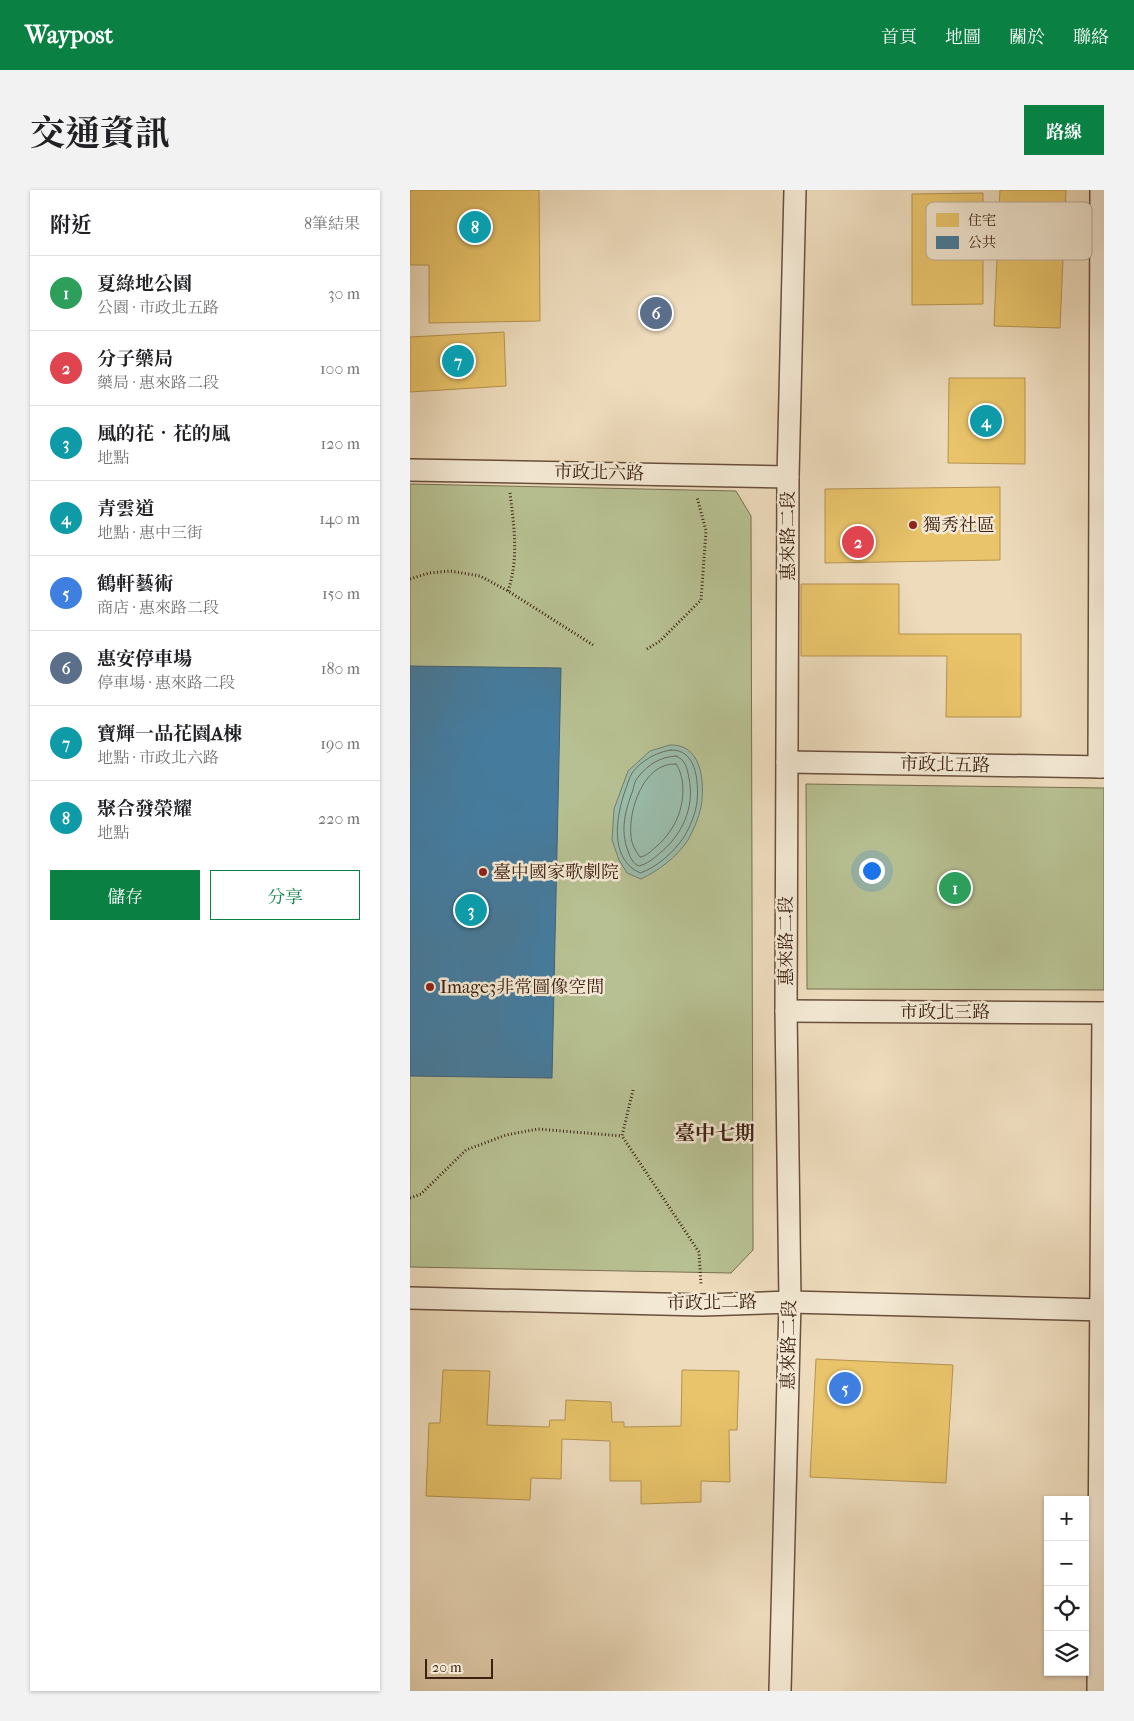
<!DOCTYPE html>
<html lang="zh-TW">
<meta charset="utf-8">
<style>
:root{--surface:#fff;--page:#f2f2f2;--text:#202124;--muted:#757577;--line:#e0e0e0;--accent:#0b8043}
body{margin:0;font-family:"IM FELL French Canon","Noto Serif TC",serif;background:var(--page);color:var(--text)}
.controls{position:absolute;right:15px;bottom:15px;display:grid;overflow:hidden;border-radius:0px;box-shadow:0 1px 4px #0004}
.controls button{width:45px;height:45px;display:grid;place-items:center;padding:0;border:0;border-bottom:1px solid var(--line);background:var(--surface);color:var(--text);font:25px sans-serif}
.scale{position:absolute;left:15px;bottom:12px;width:68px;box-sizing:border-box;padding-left:5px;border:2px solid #3d2012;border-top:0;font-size:14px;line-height:18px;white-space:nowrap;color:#3d2012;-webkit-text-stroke:4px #f3e8d3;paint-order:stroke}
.you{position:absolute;left:461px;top:680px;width:18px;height:18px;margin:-12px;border:4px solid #fff;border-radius:50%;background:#1a73e8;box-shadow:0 0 0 8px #1a73e833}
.badge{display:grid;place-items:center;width:32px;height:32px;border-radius:50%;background:var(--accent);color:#fff;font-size:16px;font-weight:700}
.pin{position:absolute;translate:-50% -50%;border:2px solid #fff;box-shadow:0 1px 5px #0006}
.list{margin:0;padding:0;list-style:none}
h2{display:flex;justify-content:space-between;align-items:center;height:65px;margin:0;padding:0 20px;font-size:21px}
h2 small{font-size:16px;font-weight:400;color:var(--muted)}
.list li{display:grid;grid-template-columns:32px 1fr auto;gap:15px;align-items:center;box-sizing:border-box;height:75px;padding:0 20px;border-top:1px solid var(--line)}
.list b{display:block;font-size:19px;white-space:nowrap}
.list p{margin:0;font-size:16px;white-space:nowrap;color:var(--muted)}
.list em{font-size:16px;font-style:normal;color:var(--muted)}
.actions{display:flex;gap:10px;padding:15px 20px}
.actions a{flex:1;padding:11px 0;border:1px solid var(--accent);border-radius:0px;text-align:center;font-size:18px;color:var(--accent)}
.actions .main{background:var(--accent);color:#fff}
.icon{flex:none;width:28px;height:28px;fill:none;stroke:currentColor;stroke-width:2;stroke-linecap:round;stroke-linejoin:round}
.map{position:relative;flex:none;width:694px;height:1501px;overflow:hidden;border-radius:0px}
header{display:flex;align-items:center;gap:30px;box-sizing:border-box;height:70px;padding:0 25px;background:var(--accent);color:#fff}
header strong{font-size:24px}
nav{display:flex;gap:28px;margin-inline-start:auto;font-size:18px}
.intro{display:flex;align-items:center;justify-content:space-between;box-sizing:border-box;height:120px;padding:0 30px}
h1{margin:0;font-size:35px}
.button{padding:12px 22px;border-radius:0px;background:var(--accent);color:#fff;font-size:18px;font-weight:700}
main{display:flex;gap:30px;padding:0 30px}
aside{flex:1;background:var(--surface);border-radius:0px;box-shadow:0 1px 4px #0004}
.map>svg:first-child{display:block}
.green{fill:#b7c092;stroke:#7a7052}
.water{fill:#9abcab;stroke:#757e6e}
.homes{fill:#e9c46a;stroke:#b59350}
.public{fill:#457b9d;stroke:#436073}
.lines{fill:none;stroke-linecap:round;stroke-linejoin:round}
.shore{stroke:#6c6e5e;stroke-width:1}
.street-casing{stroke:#694f3c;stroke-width:24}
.path{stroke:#3d2012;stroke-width:3;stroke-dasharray:1 2.5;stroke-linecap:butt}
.street{stroke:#f3e8d3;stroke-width:21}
.poi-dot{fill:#8f2418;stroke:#f3e8d3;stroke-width:2}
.labels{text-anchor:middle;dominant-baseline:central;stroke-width:5;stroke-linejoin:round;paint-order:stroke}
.street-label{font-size:18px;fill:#3d2012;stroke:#f3e8d3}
.poi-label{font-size:18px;fill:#3d2012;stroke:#f3e8d3;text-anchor:start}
.quarter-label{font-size:20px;font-weight:bold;fill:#3d2012;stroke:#f3e8d3}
.key{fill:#f3e8d3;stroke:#bcac99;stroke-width:1}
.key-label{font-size:14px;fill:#3d2012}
</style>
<header>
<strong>Waypost</strong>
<nav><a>首頁</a><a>地圖</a><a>關於</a><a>聯絡</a></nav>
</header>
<div class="intro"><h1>交通資訊</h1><a class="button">路線</a></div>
<main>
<aside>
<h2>附近<small>8筆結果</small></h2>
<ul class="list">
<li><span class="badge" style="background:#2e9e5b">1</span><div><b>夏綠地公園</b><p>公園 · 市政北五路</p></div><em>30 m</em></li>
<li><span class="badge" style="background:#e0444e">2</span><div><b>分子藥局</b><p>藥局 · 惠來路二段</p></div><em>100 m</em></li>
<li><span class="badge" style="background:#0f9aa8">3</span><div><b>風的花‧花的風</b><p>地點</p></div><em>120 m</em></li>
<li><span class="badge" style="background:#0f9aa8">4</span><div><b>青雲道</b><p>地點 · 惠中三街</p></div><em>140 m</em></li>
<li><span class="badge" style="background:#3f7fe0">5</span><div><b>鶴軒藝術</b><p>商店 · 惠來路二段</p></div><em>150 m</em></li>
<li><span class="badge" style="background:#5c6f8a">6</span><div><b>惠安停車場</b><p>停車場 · 惠來路二段</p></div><em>180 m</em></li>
<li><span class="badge" style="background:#0f9aa8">7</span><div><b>寶輝一品花園A棟</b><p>地點 · 市政北六路</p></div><em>190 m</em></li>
<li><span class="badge" style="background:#0f9aa8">8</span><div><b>聚合發榮耀</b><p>地點</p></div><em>220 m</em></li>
</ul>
<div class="actions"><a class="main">儲存</a><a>分享</a></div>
</aside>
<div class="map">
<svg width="694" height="1501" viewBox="0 0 694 1501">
<rect width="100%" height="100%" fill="#eddbbc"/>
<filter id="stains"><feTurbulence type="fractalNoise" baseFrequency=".004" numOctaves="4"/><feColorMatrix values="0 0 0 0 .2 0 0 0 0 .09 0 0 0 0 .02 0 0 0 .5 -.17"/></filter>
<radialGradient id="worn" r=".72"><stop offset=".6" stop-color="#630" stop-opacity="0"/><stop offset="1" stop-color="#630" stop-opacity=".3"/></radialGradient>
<!-- green -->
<g class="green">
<polygon points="0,294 326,301 341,326 343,1060 321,1083 0,1077"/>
<polygon points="396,594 694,598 694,800 397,799"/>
</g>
<!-- water -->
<path class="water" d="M260,555C290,554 294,587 292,610C291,623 284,639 278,650C266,668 249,680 231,689L217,683L209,670L202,650L204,619L218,581L240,561Z"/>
<!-- homes -->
<g class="homes">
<polygon points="0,0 129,0 130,131 19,133 19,75 0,75"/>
<polygon points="590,0 656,0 650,138 584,136"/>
<polygon points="573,3 573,114 502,115 502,4"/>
<polygon points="94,142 96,196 0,202 0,147"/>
<polygon points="539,188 615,188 615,274 538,273"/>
<polygon points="590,297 590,370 415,373 415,299"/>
<polygon points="391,394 489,394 489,444 611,444 611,527 536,527 537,466 391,466"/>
<polygon points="406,1169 543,1175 536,1293 400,1287"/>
<polygon points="33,1180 80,1181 77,1235 139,1237 140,1230 155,1230 156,1210 201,1212 202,1232 214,1232 214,1237 271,1236 272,1180 329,1181 327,1240 319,1240 320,1292 291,1291 291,1312 231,1314 231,1291 200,1291 200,1251 152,1249 151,1289 121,1288 120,1310 16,1306 19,1233 30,1233"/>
</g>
<!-- public -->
<polygon class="public" points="0,476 151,478 142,888 0,886"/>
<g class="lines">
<!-- shore -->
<g class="shore">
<path d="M261,560C286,559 289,591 287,611C286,623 280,637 274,647C264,662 246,678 230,683C199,669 206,627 215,601C217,596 219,588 222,583C231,571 246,562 261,560Z"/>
<path d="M266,566C276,570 277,578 279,588C285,618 272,645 249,664C243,669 237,674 229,676C223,674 220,667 218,661C210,640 215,621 223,600C224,595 225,590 229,586C239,574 250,567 266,566Z"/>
<path d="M266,574C270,579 270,583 272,589C276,615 266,639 247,656C241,661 237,666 230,667C226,662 221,653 221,646C218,620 234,572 266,574Z"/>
</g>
<!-- street casing -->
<g class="street-casing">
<g id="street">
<polyline points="0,280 378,287"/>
<polyline points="377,572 694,577"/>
<polyline points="689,577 691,0"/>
<polyline points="376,821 694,823"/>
<polyline points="0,1108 292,1115 380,1112 694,1120"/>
<polyline points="370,1501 380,1112 376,821 378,287 385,0"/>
<polyline points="688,1501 693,823"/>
</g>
</g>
<!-- path -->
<g class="path">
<polyline points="0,389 19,383 40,381 70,386 98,401 183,455"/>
<path d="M98,401C109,369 104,336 100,303"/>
<polyline points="237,459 250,451 291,410 296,341 287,307"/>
<polyline points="223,900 212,946 289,1062 291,1095"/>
<polyline points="0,1008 11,1004 56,960 96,945 128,939 212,946"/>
</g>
<!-- street -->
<use href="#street" class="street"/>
</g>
<!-- markers -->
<g class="poi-dot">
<circle cx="503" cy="335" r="5"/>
<circle cx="73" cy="682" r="5"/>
<circle cx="20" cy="797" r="5"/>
</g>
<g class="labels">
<!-- street labels -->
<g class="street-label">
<text transform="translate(189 283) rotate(1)">市政北六路</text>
<text transform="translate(378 346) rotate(-90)">惠來路二段</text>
<text transform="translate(535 575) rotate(1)">市政北五路</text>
<text transform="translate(376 751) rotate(-90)">惠來路二段</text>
<text x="535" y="822">市政北三路</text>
<text transform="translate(302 1113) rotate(-1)">市政北二路</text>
<text transform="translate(379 1155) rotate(-89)">惠來路二段</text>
</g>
<!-- poi labels -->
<g class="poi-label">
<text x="513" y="335">獨秀社區</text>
<text x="83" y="682">臺中國家歌劇院</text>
<text x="30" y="797">Image3非常圖像空間</text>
</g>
<!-- quarter labels -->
<g class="quarter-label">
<text x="305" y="943">臺中七期</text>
</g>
</g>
<!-- legend -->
<rect x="516" y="12" width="166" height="58" rx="8" class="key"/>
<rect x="526" y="23" width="23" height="14" fill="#e9c46a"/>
<rect x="526" y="46" width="23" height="13" fill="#457b9d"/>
<g class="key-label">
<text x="558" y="35">住宅</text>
<text x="558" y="57">公共</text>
</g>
<rect width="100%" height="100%" filter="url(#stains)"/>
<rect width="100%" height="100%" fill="url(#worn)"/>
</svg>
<div class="controls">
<button>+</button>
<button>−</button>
<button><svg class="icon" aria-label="locate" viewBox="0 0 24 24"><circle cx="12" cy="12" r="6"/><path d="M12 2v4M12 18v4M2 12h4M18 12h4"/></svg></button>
<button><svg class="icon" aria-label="layers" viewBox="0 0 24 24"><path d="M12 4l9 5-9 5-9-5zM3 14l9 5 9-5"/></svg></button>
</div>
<div class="scale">20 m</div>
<div class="you"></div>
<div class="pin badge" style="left:545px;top:698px;background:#2e9e5b">1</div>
<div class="pin badge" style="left:448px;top:352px;background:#e0444e">2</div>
<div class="pin badge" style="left:61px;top:720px;background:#0f9aa8">3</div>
<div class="pin badge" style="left:576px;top:231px;background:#0f9aa8">4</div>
<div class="pin badge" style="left:435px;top:1198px;background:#3f7fe0">5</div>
<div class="pin badge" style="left:246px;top:123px;background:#5c6f8a">6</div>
<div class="pin badge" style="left:48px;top:171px;background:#0f9aa8">7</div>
<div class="pin badge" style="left:65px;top:37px;background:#0f9aa8">8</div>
</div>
</main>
